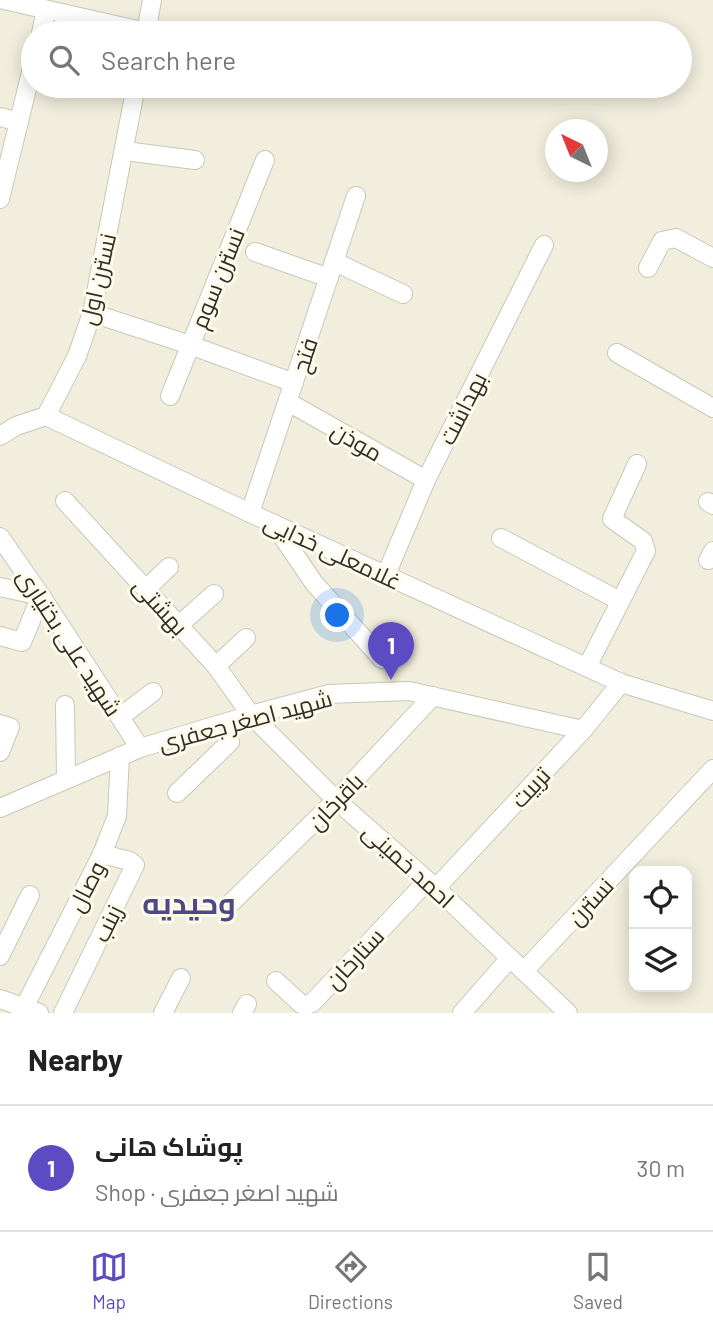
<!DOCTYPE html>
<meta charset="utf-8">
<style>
:root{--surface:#fff;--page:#f2f2f2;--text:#222;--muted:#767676;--line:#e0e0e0;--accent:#5d4bc3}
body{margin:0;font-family:Barlow,Cairo,sans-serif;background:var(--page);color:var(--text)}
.controls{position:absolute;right:21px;bottom:21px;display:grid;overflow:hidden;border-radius:14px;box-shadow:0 4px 18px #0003}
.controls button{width:63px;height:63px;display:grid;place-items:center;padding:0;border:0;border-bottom:2px solid var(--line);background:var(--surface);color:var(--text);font:35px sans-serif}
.compass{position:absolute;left:545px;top:119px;width:63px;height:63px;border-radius:50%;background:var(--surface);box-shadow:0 4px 18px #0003;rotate:317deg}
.you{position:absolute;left:338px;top:616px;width:24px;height:24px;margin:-18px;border:5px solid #fff;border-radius:50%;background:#1a73e8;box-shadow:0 0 0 10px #1a73e833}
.badge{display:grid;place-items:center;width:46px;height:46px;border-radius:50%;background:var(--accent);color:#fff;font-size:23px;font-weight:700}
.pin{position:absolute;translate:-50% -58px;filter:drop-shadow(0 2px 4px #0008)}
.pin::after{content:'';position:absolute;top:37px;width:24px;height:21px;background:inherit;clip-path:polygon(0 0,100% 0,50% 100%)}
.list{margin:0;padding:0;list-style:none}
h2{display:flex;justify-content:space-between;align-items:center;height:91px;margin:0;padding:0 28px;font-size:30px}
h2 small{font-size:23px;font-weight:400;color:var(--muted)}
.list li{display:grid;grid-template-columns:46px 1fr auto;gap:21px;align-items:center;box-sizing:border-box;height:126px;padding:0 28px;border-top:2px solid var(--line)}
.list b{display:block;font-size:26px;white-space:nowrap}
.list p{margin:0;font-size:23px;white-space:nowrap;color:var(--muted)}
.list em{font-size:23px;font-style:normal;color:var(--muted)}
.icon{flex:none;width:38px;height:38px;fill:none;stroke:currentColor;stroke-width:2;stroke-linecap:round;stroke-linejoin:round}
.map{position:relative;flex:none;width:713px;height:1013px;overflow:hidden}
.search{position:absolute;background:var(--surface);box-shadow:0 4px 18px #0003;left:21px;right:21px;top:21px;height:77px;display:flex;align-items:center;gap:18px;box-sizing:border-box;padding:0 24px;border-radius:38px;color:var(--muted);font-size:26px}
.sheet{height:217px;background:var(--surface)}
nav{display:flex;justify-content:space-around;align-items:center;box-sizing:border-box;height:98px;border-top:2px solid var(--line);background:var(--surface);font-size:19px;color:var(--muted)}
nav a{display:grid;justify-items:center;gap:4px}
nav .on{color:var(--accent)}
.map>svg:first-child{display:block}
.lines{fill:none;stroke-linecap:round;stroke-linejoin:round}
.minor-casing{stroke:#cac7b6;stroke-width:20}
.minor{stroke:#fff;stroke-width:18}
.labels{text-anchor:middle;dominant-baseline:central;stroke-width:6;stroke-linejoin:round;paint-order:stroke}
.street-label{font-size:23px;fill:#302e28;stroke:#fffbea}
.district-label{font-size:30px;font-weight:bold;fill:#4d4987;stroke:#fffbea}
</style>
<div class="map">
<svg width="713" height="1013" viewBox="0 0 713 1013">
<rect width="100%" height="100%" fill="#f1eedd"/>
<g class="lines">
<!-- minor casing -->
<g class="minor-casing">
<g id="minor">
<polyline points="4,0 146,32"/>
<polyline points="41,33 46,10"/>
<polyline points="146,33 152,0"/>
<polyline points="0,117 19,122"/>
<polyline points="125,151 195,160"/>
<polyline points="0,199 33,64"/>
<polyline points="255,252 329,278"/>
<polyline points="335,262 403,294"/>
<polyline points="648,268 662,241 676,238 713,258"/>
<polyline points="92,313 190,345 294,383"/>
<polyline points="617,353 713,408"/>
<polyline points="170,396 265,160"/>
<polyline points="288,402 426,480"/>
<polyline points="46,416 250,513 621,683 713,711"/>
<polyline points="0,436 16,426 46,416 77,356 92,313 136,86"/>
<polyline points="65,501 216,666 251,715 336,800 436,888 568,1013"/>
<polyline points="708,502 713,505"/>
<polyline points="250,513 356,196"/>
<polyline points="273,523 314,583 382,659"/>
<polyline points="0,537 41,596 140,748"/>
<polyline points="501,538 620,601"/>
<polyline points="708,560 713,551"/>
<polyline points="386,575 426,480 544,245"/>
<polyline points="0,587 41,596 22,642 0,636"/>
<polyline points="146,589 169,567"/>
<polyline points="179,625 214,594"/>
<polyline points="216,666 246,638"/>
<polyline points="587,667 646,551 643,541 612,519 637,464"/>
<polyline points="65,705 66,779"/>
<polyline points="120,717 153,692"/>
<polyline points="0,724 10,727 0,752"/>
<polyline points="177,793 230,742 223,724"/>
<polyline points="0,808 140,748 251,715 329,694 409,691 583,730"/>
<polyline points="436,888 583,730 621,683"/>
<polyline points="232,902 336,800 433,696"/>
<polyline points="0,956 30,895"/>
<polyline points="524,971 713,769"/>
<polyline points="276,981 301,1004 306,1005 312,1003 427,881"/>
<polyline points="0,999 39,1013"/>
<polyline points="24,1008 102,854 117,816 120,756"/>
<polyline points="63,1013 135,865 130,861 102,854"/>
<polyline points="163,1013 181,978"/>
<polyline points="242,1013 247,1004"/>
<polyline points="462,1013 510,958"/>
</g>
</g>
<!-- minor -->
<use href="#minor" class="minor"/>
</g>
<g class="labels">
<!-- street labels -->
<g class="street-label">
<text transform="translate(217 278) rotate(-68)">نسترن سوم</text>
<text transform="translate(97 279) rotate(-77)">نسترن اول</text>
<text transform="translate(304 355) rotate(-72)">فتح</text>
<text transform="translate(462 408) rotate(-63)">بهداشت</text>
<text transform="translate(357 441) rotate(30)">موذن</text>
<text transform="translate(333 551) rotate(25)">غلامعلی خدایی</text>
<text transform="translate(161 606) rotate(48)">بهشتی</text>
<text transform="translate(70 642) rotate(57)">شهید علی بختیاری</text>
<text transform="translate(245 720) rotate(-15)">شهید اصغر جعفری</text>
<text transform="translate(530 787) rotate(-47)">تربیت</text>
<text transform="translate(335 801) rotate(-46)">باقرخان</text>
<text transform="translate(409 865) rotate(42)">احمد خمینی</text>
<text transform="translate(86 886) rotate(-63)">وصال</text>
<text transform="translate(590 901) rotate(-47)">نسترن</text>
<text transform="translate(107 923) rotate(-64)">زینب</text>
<text transform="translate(354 958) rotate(-47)">ستارخان</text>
</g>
<!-- district labels -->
<g class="district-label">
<text x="189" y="902">وحیدیه</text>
</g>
</g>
</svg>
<div class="controls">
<button><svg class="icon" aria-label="locate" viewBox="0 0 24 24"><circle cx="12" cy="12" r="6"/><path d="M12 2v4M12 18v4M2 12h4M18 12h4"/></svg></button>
<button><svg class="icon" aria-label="layers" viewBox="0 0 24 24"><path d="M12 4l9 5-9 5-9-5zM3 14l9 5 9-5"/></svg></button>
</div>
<svg class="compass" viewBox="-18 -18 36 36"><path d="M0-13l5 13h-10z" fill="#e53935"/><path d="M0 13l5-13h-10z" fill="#767676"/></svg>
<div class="you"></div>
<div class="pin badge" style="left:391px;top:680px">1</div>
<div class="search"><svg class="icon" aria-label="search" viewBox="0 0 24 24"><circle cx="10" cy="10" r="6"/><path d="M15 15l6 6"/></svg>Search here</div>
</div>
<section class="sheet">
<h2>Nearby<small></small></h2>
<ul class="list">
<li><span class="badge">1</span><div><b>پوشاک هانی</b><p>Shop · شهید اصغر جعفری</p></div><em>30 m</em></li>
</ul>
</section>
<nav>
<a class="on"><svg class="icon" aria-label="map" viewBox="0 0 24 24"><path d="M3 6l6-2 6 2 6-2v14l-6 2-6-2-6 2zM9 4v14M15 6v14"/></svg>Map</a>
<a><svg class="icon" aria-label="directions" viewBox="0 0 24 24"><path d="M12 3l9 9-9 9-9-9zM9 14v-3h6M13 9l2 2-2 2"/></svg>Directions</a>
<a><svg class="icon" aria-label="saved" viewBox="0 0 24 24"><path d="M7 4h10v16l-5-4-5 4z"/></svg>Saved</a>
</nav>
